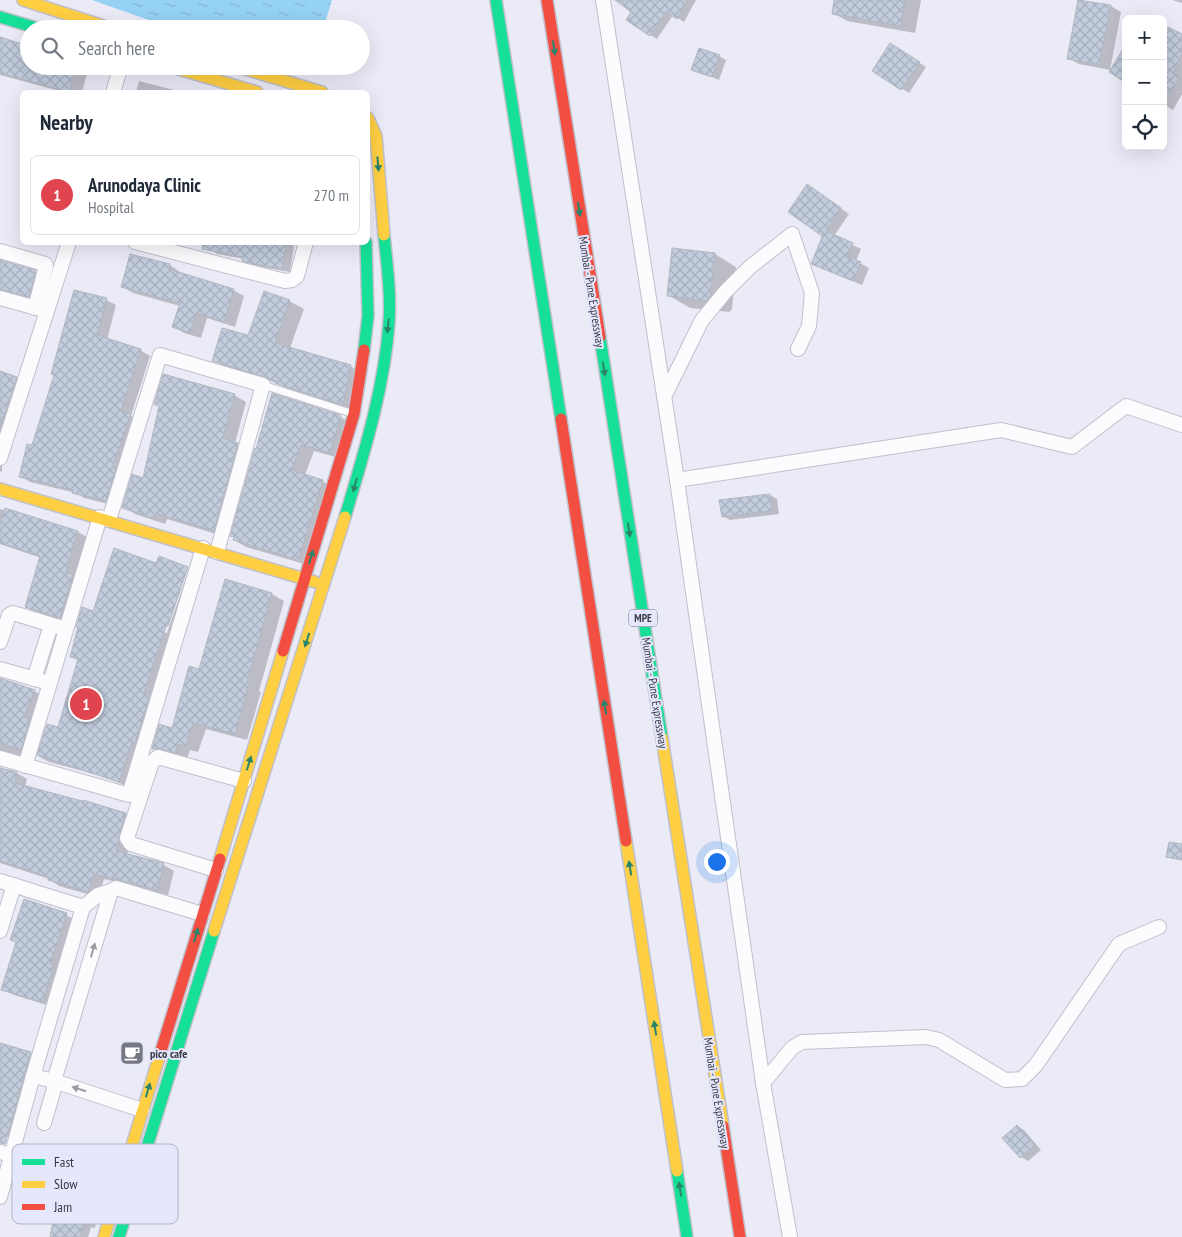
<!DOCTYPE html>
<meta charset="utf-8">
<style>
:root{--surface:#fff;--page:#f2f2f3;--text:#1f2937;--muted:#747a83;--line:#e0e1e3;--accent:#767782}
body{margin:0;font-family:"PT Sans Narrow",sans-serif;background:var(--page);color:var(--text)}
.controls{position:absolute;right:15px;top:15px;display:grid;overflow:hidden;border-radius:8px;box-shadow:0 5px 20px #0002}
.controls button{width:45px;height:45px;display:grid;place-items:center;padding:0;border:0;border-bottom:1px solid var(--line);background:var(--surface);color:var(--text);font:25px sans-serif}
.you{position:absolute;left:716px;top:861px;width:18px;height:18px;margin:-12px;border:4px solid #fff;border-radius:50%;background:#1a73e8;box-shadow:0 0 0 8px #1a73e833}
.badge{display:grid;place-items:center;width:32px;height:32px;border-radius:50%;background:var(--accent);color:#fff;font-size:16px;font-weight:700}
.pin{position:absolute;translate:-50% -50%;border:2px solid #fff;box-shadow:0 1px 5px #0006}
.list{margin:0;padding:0;list-style:none}
h2{display:flex;justify-content:space-between;align-items:center;height:65px;margin:0;padding:0 20px;font-size:21px}
h2 small{font-size:16px;font-weight:400;color:var(--muted)}
.list li{display:grid;grid-template-columns:32px 1fr auto;gap:15px;align-items:center;box-sizing:border-box;height:80px;margin:0 10px 10px;padding:0 10px;border:1px solid var(--line);border-radius:8px}
.list b{display:block;font-size:19px;white-space:nowrap}
.list p{margin:0;font-size:16px;white-space:nowrap;color:var(--muted)}
.list em{font-size:16px;font-style:normal;color:var(--muted)}
.icon{flex:none;width:28px;height:28px;fill:none;stroke:currentColor;stroke-width:2;stroke-linecap:round;stroke-linejoin:round}
.map{position:relative;flex:none;width:1182px;height:1237px;overflow:hidden}
.search{position:absolute;background:var(--surface);box-shadow:0 5px 20px #0002;left:20px;top:20px;width:350px;height:55px;display:flex;align-items:center;gap:12px;box-sizing:border-box;padding:0 18px;border-radius:28px;color:var(--muted);font-size:19px}
.panel{position:absolute;background:var(--surface);box-shadow:0 5px 20px #0002;left:20px;top:90px;width:350px;height:155px;border-radius:8px}
.map>svg:first-child{display:block}
.water{fill:url(#water-ripples)}
.shadow{fill:#0003}
.building{fill:url(#building-cross-hatch);stroke:#b3b7c0}
.lines{fill:none;stroke-linecap:round;stroke-linejoin:round}
.lane-casing{stroke:#bfc0ca;stroke-width:9}
.street-casing{stroke:#bfc0ca;stroke-width:16}
.fast-casing{stroke:#bfc0ca;stroke-width:14}
.slow-casing{stroke:#bfc0ca;stroke-width:14}
.jam-casing{stroke:#bfc0ca;stroke-width:14}
.lane{stroke:#fcfcfe;stroke-width:7}
.street{stroke:#fcfcfe;stroke-width:14}
.fast{stroke:#16e098;stroke-width:11}
.slow{stroke:#ffcf43;stroke-width:11}
.jam{stroke:#f24e42;stroke-width:11}
.oneway{fill:#298469}
.oneway2{fill:#9a9aa0}
.labels{text-anchor:middle;dominant-baseline:central;stroke-width:4;stroke-linejoin:round;paint-order:stroke}
.shield{fill:#e5e7fc;stroke:#6c6d7a;stroke-width:1}
.shield-label{font-size:11px;font-weight:bold;fill:#383943}
.street-label{font-size:12px;fill:#383943;stroke:#e5e7fc}
.poi-label{font-size:12px;font-weight:bold;fill:#383943;stroke:#e5e7fc;text-anchor:start}
.key{fill:#e5e7fc;stroke:#b1b3c4;stroke-width:1}
.key-label{font-size:14px;fill:#383943}
</style>
<div class="map">
<svg width="1182" height="1237" viewBox="0 0 1182 1237">
<defs>
<pattern id="water-ripples" width="26" height="14" patternUnits="userSpaceOnUse" patternTransform="scale(1.25)"><rect width="26" height="14" fill="#95d2f4"/><path d="M2 4q2-2 4 0t4 0M15 11q2-2 4 0t4 0" fill="none" stroke="#81b5d2"/></pattern>
<pattern id="building-cross-hatch" width="8" height="8" patternUnits="userSpaceOnUse" patternTransform="scale(1.25)"><rect width="8" height="8" fill="#c2ccdd"/><path d="M0 0l8 8M0 8l8-8" fill="none" stroke="#a7b0bf"/></pattern>
</defs>
<rect width="100%" height="100%" fill="#eaebf7"/>
<!-- water -->
<polygon class="water" points="92,0 332,0 323,29 174,29"/>
<!-- shadow -->
<g class="shadow">
<polygon points="617,0 696,0 684,22 673,15 657,39 627,20 633,12"/>
<polygon points="835,0 921,0 915,33 847,21 833,13"/>
<polygon points="1079,0 1111,6 1121,12 1110,70 1079,64 1068,58"/>
<polygon points="1172,0 1182,0 1182,3"/>
<polygon points="1182,35 1182,94 1173,110 1163,104 1163,40"/>
<polygon points="0,38 29,66 89,67 82,92 63,92 0,75"/>
<polygon points="897,49 926,67 909,93 874,71"/>
<polygon points="719,56 726,60 719,80 693,69"/>
<polygon points="139,81 182,92 136,92"/>
<polygon points="191,90 200,92 190,92"/>
<polygon points="816,191 849,214 834,236 861,249 856,261 869,268 862,285 813,264 824,236 789,212"/>
<polygon points="191,242 290,242 294,246 290,272 251,265 244,259 217,254 210,249 210,246"/>
<polygon points="715,254 736,267 732,309 729,312 690,308 668,295"/>
<polygon points="0,258 4,263 35,272 47,278 40,302 0,298"/>
<polygon points="170,265 180,272 180,274 233,290 244,296 235,327 207,318 201,338 184,333 174,327 180,306 133,293 123,287"/>
<polygon points="106,300 116,305 107,340 140,350 150,356 131,416 140,421 116,506 84,498 76,493 30,482 20,476 32,447"/>
<polygon points="289,301 304,309 290,348 350,366 365,375 357,412 291,391 277,383 228,369 214,360 249,337"/>
<polygon points="0,373 16,378 27,384 2,462 2,472 0,471"/>
<polygon points="234,395 246,402 235,443 249,451 226,537 167,519 165,524 135,514 124,507 143,479 160,406"/>
<polygon points="339,416 352,424 343,459 314,451 305,475 322,481 334,488 311,566 246,547 234,540 235,538 232,536 256,450"/>
<polygon points="770,495 777,499 779,514 730,520 723,516"/>
<polygon points="0,509 78,532 89,538 71,623 37,613 26,607 41,558 0,544"/>
<polygon points="157,565 187,568 164,632 167,633 189,569 198,574 130,787 98,775 49,762 38,756 48,725 59,728 79,661 71,656 93,612"/>
<polygon points="225,581 272,594 284,601 259,691 261,692 247,740 206,729 198,752 190,750 187,759 166,755 154,748 173,730 200,671"/>
<polygon points="0,679 34,691 44,696 29,759 8,755 0,750"/>
<polygon points="0,767 17,773 27,779 25,787 126,814 136,820 127,855 164,865 174,871 168,895 104,879 98,897 59,886 49,879 0,863"/>
<polygon points="66,915 77,921 53,1007 14,995 3,989"/>
<polygon points="0,1045 30,1053 41,1059 18,1139 0,1133"/>
<polygon points="1017,1126 1024,1130 1041,1150 1028,1161 1021,1157"/>
<polygon points="65,1200 92,1207 99,1211 95,1228 91,1227 88,1237 51,1237 58,1225"/>
</g>
<!-- building -->
<g class="building">
<polygon points="615,0 688,0 677,19 666,12 650,36 626,20 631,12"/>
<polygon points="834,0 905,0 901,26 832,14"/>
<polygon points="1078,0 1111,5 1099,65 1067,59"/>
<polygon points="1168,27 1182,34 1182,54 1173,73 1180,77 1163,104 1163,37"/>
<polygon points="0,37 29,46 29,66 77,66 69,92 0,73"/>
<polygon points="890,43 920,62 901,90 872,71"/>
<polygon points="1126,44 1126,83 1109,72"/>
<polygon points="699,48 720,55 712,77 691,70"/>
<polygon points="807,184 841,208 826,231 853,243 847,256 861,262 853,281 811,264 824,232 822,236 788,212"/>
<polygon points="203,242 287,242 282,269 249,263 242,261 243,257 202,249"/>
<polygon points="672,248 715,253 710,296 707,301 667,296"/>
<polygon points="130,254 170,264 169,269 234,289 224,322 196,313 190,333 172,327 180,303 121,287"/>
<polygon points="0,260 36,270 29,297 0,289"/>
<polygon points="74,290 107,298 97,335 141,349 121,411 131,414 112,468 116,469 106,501 72,493 73,490 19,477 27,444 32,445 54,375 51,374"/>
<polygon points="264,291 290,300 275,343 351,365 343,405 275,383 276,381 265,377 212,361 222,328 248,335"/>
<polygon points="0,371 17,377 2,423 0,422"/>
<polygon points="163,374 235,394 223,438 238,443 214,531 155,513 153,518 122,508 132,474 143,478 159,406 154,404"/>
<polygon points="272,393 340,415 341,417 330,453 301,445 292,470 323,480 298,560 233,540 234,537 230,536 255,448 256,449"/>
<polygon points="770,494 772,511 722,517 719,500"/>
<polygon points="5,508 78,531 66,572 73,575 60,618 25,607 40,556 0,543 0,523"/>
<polygon points="114,548 156,563 159,556 188,567 168,626 166,626 144,693 150,695 135,743 132,742 119,782 37,755 47,724 58,727 78,659 70,657 78,627 76,627 82,607 93,611"/>
<polygon points="225,579 272,593 247,683 249,684 235,734 193,723 186,746 178,744 175,753 160,749 152,749 159,724 172,728 189,666 199,669"/>
<polygon points="0,678 35,690 24,717 30,719 21,750 0,743"/>
<polygon points="0,768 17,772 15,783 82,801 83,800 126,813 119,835 119,841 116,851 164,863 158,890 94,874 88,892 48,880 49,877 0,861"/>
<polygon points="1169,842 1182,844 1182,860 1166,857"/>
<polygon points="24,899 67,913 50,964 54,965 43,1002 1,990 16,942 10,940"/>
<polygon points="0,1043 31,1052 5,1144 0,1143"/>
<polygon points="1017,1125 1035,1145 1020,1158 1002,1138"/>
<polygon points="64,1198 92,1206 87,1225 83,1224 80,1237 50,1237 53,1222 57,1223"/>
</g>
<g class="lines">
<!-- lane casing -->
<g class="lane-casing">
<polyline id="lane" points="263,385 354,414"/>
</g>
<!-- street casing -->
<g class="street-casing">
<g id="street">
<polyline points="603,0 677,480 763,1083 790,1237"/>
<polyline points="113,92 121,66"/>
<polyline points="135,242 285,281 292,280 297,276 306,242"/>
<polyline points="0,251 45,264 46,266 35,308"/>
<polyline points="0,298 44,310"/>
<polyline points="664,397 702,320 726,291 750,267 792,234 812,293 809,326 798,349"/>
<polyline points="0,458 69,242"/>
<polyline points="677,480 1001,430 1072,447 1126,406 1182,425"/>
<polyline points="109,520 160,355 263,385 217,552"/>
<polyline points="0,642 9,615 13,613 66,629"/>
<polyline points="0,669 42,681"/>
<polyline points="34,679 51,625"/>
<polyline points="0,758 129,795 203,548"/>
<polyline points="25,766 100,517"/>
<polyline points="216,870 131,844 127,838 152,762 158,757 244,781"/>
<polyline points="0,881 83,907"/>
<polyline points="0,931 14,885"/>
<polyline points="33,1076 54,1081 54,1089 44,1123"/>
<polyline points="763,1083 792,1048 802,1042 926,1037 939,1040 1005,1080 1022,1079 1036,1065 1119,944 1159,927"/>
<polyline points="142,1110 54,1081 111,891 116,888 202,914"/>
<polyline points="0,1152 127,1192"/>
<polyline points="0,1197 33,1076 83,907 98,895 111,891"/>
</g>
</g>
<!-- fast casing -->
<g class="fast-casing">
<g id="fast">
<polyline points="496,0 561,419"/>
<polyline points="0,17 40,29"/>
<polyline points="600,337 662,738"/>
<polyline points="364,350 368,316 366,242"/>
<path d="M345,517C364,453 384,390 389,323C391,294 387,264 384,235"/>
<polyline points="677,1171 687,1237"/>
<polyline points="119,1237 214,931"/>
</g>
</g>
<!-- slow casing -->
<g class="slow-casing">
<g id="slow">
<polyline points="23,0 113,29"/>
<polyline points="168,66 257,92"/>
<polyline points="235,66 322,92"/>
<polyline points="368,118 376,136 384,235"/>
<polyline points="0,489 315,582"/>
<polyline points="662,738 723,1126"/>
<polyline points="626,841 677,1171"/>
<polyline points="220,859 283,651"/>
<polyline points="214,931 345,517"/>
<polyline points="104,1237 161,1051"/>
</g>
</g>
<!-- jam casing -->
<g class="jam-casing">
<g id="jam">
<polyline points="547,0 600,337"/>
<polyline points="561,419 626,841"/>
<polyline points="283,651 354,414 364,350"/>
<polyline points="161,1051 220,859"/>
<polyline points="723,1126 740,1237"/>
</g>
</g>
<!-- lane -->
<use href="#lane" class="lane"/>
<!-- street -->
<use href="#street" class="street"/>
<!-- fast -->
<use href="#fast" class="fast"/>
<!-- slow -->
<use href="#slow" class="slow"/>
<!-- jam -->
<use href="#jam" class="jam"/>
</g>
<!-- one-way arrows -->
<defs><path id="oneway-solid" d="M-6-.8H1V-3.2L6.5 0L1 3.2V.8H-6Z" transform="scale(1.25)"/></defs>
<g class="oneway">
<use href="#oneway-solid" transform="translate(554 48) rotate(81)"/>
<use href="#oneway-solid" transform="translate(378 164) rotate(85)"/>
<use href="#oneway-solid" transform="translate(579 209) rotate(81)"/>
<use href="#oneway-solid" transform="translate(388 326) rotate(96)"/>
<use href="#oneway-solid" transform="translate(604 369) rotate(81)"/>
<use href="#oneway-solid" transform="translate(355 485) rotate(106)"/>
<use href="#oneway-solid" transform="translate(629 530) rotate(81)"/>
<use href="#oneway-solid" transform="translate(311 557) rotate(-73)"/>
<use href="#oneway-solid" transform="translate(307 640) rotate(108)"/>
<use href="#oneway-solid" transform="translate(605 707) rotate(-99)"/>
<use href="#oneway-solid" transform="translate(249 763) rotate(-73)"/>
<use href="#oneway-solid" transform="translate(630 868) rotate(-99)"/>
<use href="#oneway-solid" transform="translate(196 935) rotate(-73)"/>
<use href="#oneway-solid" transform="translate(655 1028) rotate(-99)"/>
<use href="#oneway-solid" transform="translate(148 1090) rotate(-73)"/>
<use href="#oneway-solid" transform="translate(680 1189) rotate(-99)"/>
</g>
<g class="oneway2">
<use href="#oneway-solid" transform="translate(93 950) rotate(-74)"/>
<use href="#oneway-solid" transform="translate(79 1089) rotate(-162)"/>
</g>
<!-- icons -->
<defs>
<g id="cafe-square" transform="scale(1.25)"><rect x="-9" y="-9" width="18" height="18" rx="4" fill="#767782" stroke="#e5e7fc"/><path d="M-5.5-4.5H6V0H3Q3 3.5 0 3.5H-2.5Q-5.5 3.5-5.5 0ZM3-3.2v2h1.7v-2ZM-6 4.5H4V6H-6Z" fill="#fff"/></g>
</defs>
<g fill-rule="evenodd">
<use href="#cafe-square" x="132" y="1053"/>
</g>
<g class="labels">
<!-- shield labels -->
<rect class="shield" x="629" y="609.5" width="28" height="17" rx="4"/>
<g class="shield-label">
<text x="643" y="618">MPE</text>
</g>
<!-- street labels -->
<g class="street-label">
<text transform="translate(592 292) rotate(81)">Mumbai - Pune Expressway</text>
<text transform="translate(655 693) rotate(81)">Mumbai - Pune Expressway</text>
<text transform="translate(717 1093) rotate(81)">Mumbai - Pune Expressway</text>
</g>
<!-- poi labels -->
<g class="poi-label">
<text x="150" y="1053">pico cafe</text>
</g>
</g>
<!-- legend -->
<rect x="12" y="1144" width="166" height="80" rx="8" class="key"/>
<rect x="22" y="1159" width="23" height="6" fill="#16e098"/>
<rect x="22" y="1181" width="23" height="7" fill="#ffcf43"/>
<rect x="22" y="1204" width="23" height="6" fill="#f24e42"/>
<g class="key-label">
<text x="54" y="1167">Fast</text>
<text x="54" y="1189">Slow</text>
<text x="54" y="1212">Jam</text>
</g>
</svg>
<div class="controls">
<button>+</button>
<button>−</button>
<button><svg class="icon" aria-label="locate" viewBox="0 0 24 24"><circle cx="12" cy="12" r="6"/><path d="M12 2v4M12 18v4M2 12h4M18 12h4"/></svg></button>
</div>
<div class="you"></div>
<div class="pin badge" style="left:86px;top:704px;background:#e0444e">1</div>
<div class="search"><svg class="icon" aria-label="search" viewBox="0 0 24 24"><circle cx="10" cy="10" r="6"/><path d="M15 15l6 6"/></svg>Search here</div>
<section class="panel">
<h2>Nearby<small></small></h2>
<ul class="list">
<li><span class="badge" style="background:#e0444e">1</span><div><b>Arunodaya Clinic</b><p>Hospital</p></div><em>270 m</em></li>
</ul>
</section>
</div>
